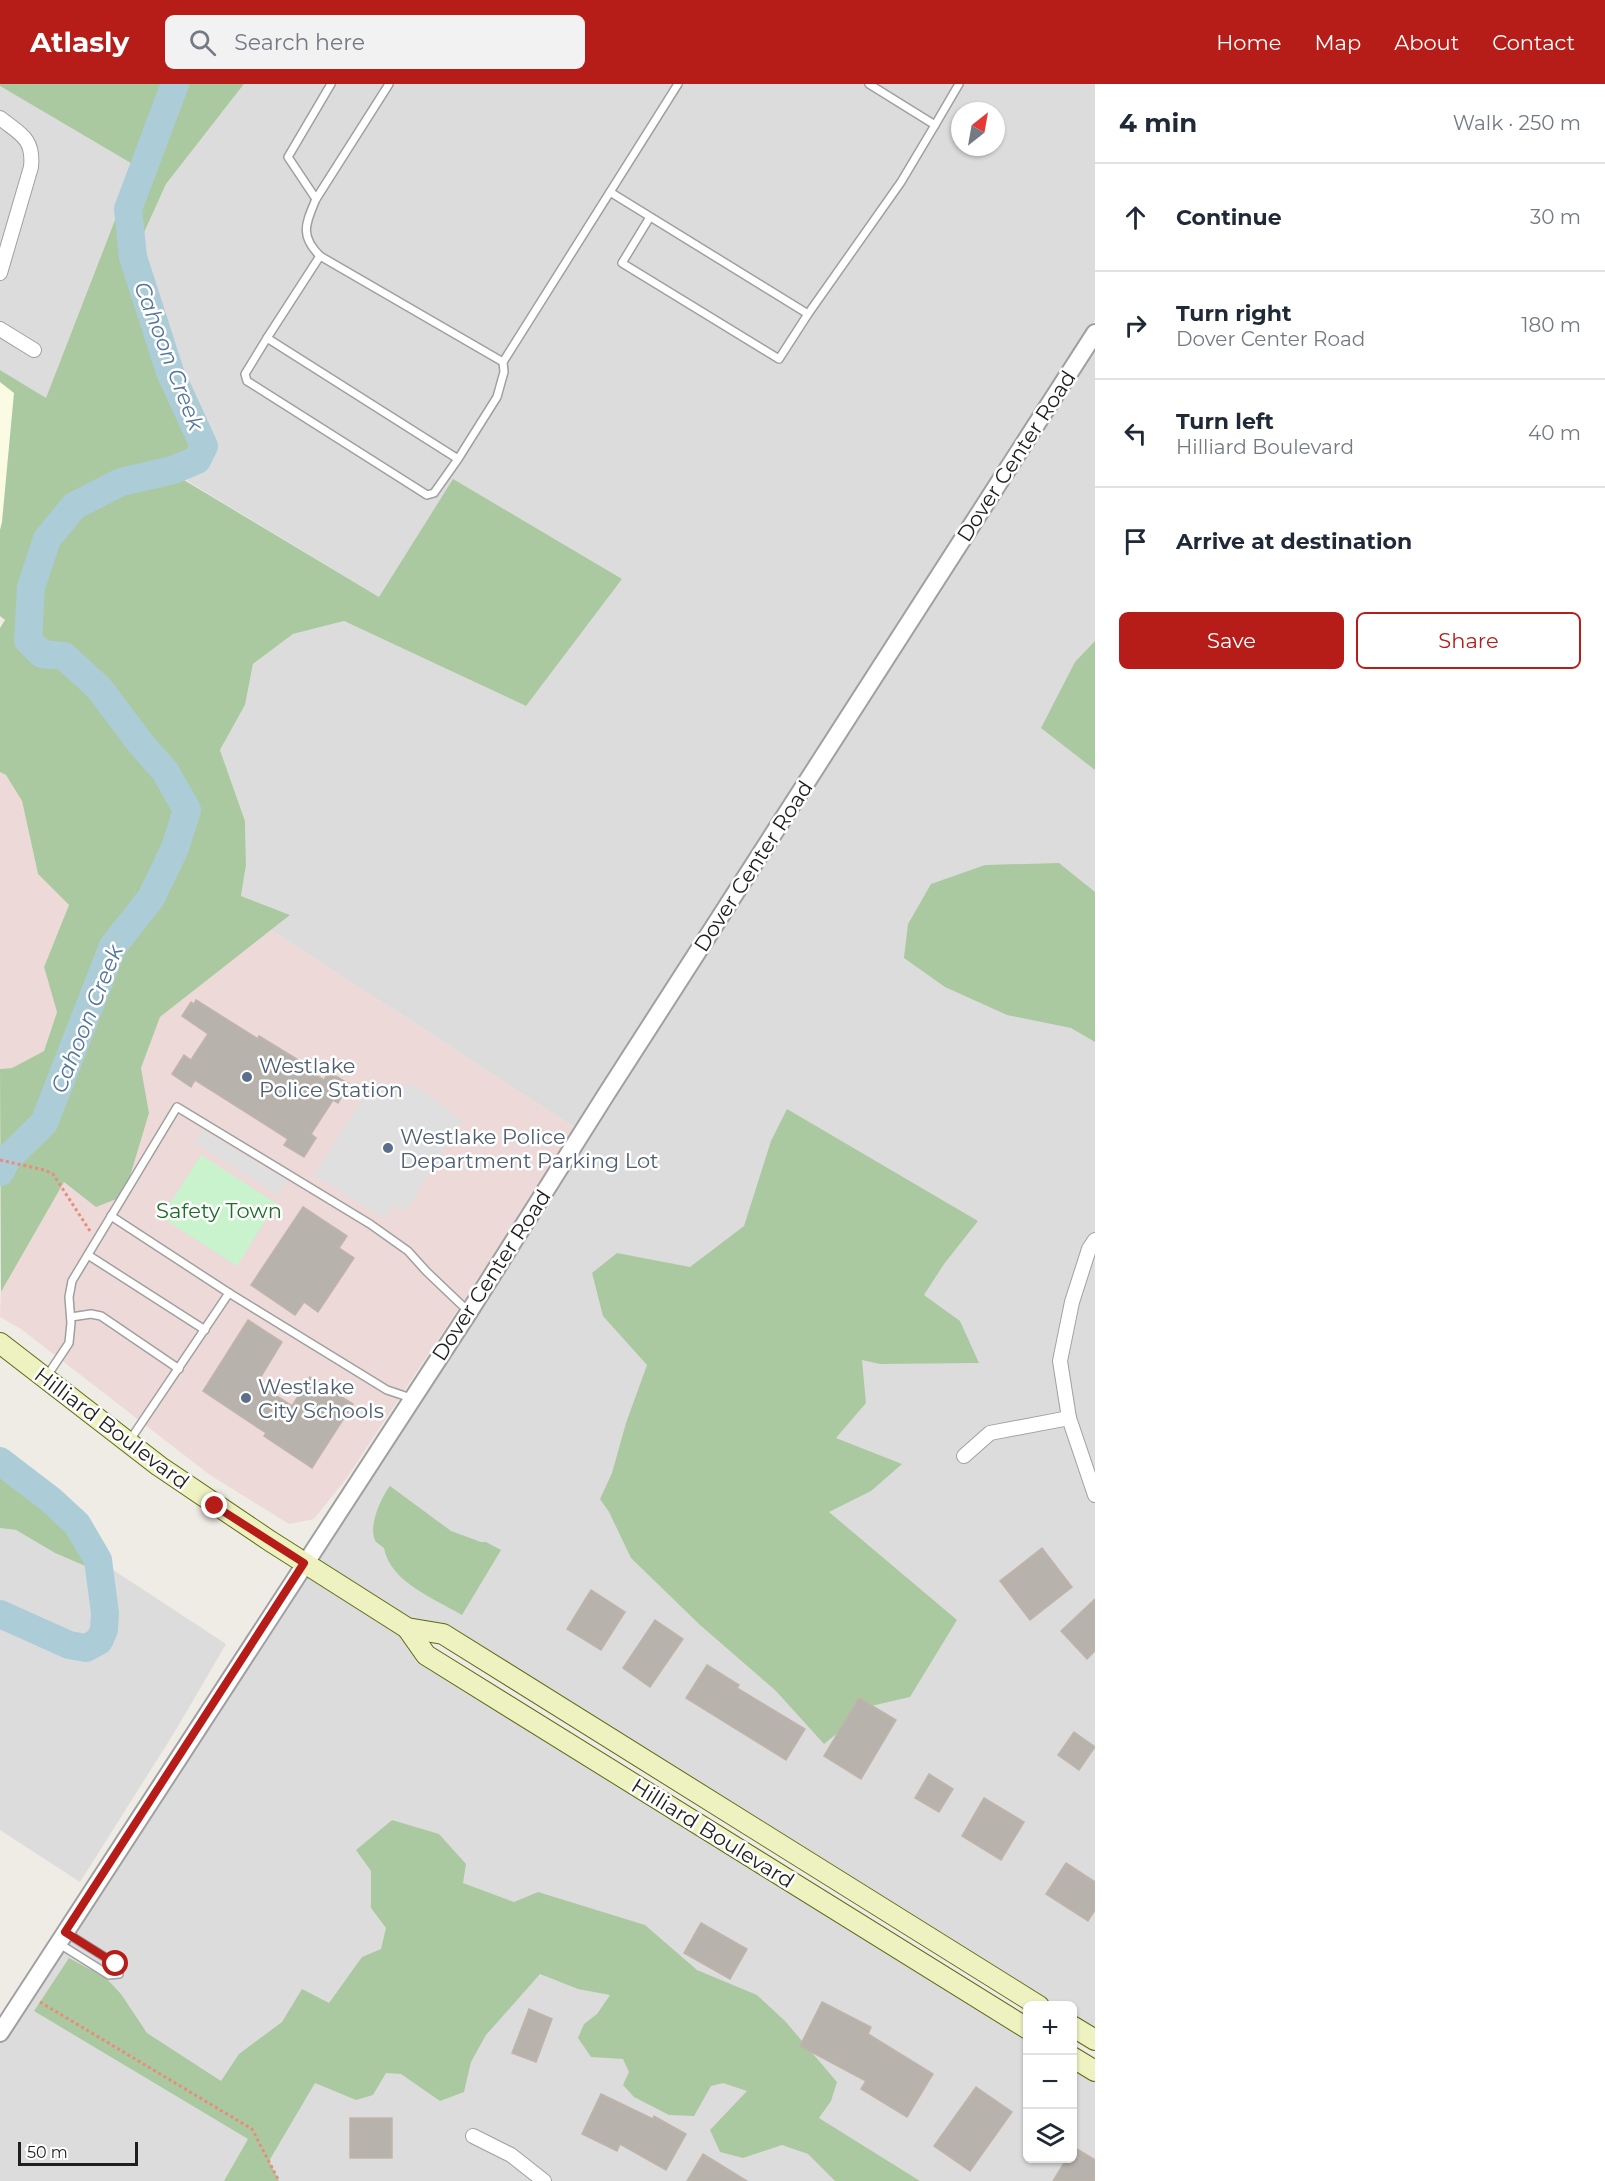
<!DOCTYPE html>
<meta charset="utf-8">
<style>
:root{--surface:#fff;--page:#f2f2f3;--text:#1f2937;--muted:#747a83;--line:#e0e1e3;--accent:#b61c18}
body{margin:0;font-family:Montserrat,sans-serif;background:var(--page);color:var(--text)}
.controls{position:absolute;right:18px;bottom:18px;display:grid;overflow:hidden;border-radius:9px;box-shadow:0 2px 4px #0004}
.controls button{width:54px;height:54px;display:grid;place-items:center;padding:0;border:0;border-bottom:2px solid var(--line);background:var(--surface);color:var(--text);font:30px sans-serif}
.compass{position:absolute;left:951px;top:18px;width:54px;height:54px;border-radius:50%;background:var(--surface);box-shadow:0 2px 4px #0004;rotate:31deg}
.scale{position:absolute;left:18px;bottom:15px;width:120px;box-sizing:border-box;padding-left:6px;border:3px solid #1f1f1f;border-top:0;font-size:16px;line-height:21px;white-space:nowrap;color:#1f1f1f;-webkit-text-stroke:4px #fff;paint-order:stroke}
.stop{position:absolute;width:18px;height:18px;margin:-14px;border:4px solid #b61c18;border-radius:50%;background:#fff}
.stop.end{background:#b61c18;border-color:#fff;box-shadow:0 2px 6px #0008}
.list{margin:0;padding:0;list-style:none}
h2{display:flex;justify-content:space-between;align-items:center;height:78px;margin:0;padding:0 24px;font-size:26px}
h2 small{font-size:20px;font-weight:400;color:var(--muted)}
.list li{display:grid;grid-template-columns:39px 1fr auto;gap:18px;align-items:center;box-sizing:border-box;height:108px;padding:0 24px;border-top:2px solid var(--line)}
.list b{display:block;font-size:22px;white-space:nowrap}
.list p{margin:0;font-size:20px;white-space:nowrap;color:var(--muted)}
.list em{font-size:20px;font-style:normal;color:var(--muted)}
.actions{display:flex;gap:12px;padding:18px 24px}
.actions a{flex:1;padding:14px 0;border:2px solid var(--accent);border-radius:9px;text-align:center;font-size:21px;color:var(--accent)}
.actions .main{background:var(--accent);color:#fff}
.icon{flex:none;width:33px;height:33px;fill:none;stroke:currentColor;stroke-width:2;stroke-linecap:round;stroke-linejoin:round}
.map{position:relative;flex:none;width:1095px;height:2097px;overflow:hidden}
header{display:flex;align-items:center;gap:36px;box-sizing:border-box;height:84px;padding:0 30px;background:var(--accent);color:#fff}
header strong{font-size:28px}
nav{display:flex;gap:33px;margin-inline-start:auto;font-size:21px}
.search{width:420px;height:54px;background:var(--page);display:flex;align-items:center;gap:15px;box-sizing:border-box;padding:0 21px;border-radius:9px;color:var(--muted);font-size:22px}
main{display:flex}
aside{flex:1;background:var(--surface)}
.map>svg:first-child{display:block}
.residential{fill:#dddcdc;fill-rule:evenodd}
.commercial{fill:#edd9d8}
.education{fill:#fbfbe3}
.forest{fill:#abc9a0}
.park{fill:#c9f3cd}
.parking{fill:#dfdfdf}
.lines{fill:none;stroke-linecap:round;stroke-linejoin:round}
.river{stroke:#acccd7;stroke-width:28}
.building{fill:#b8b2ac;stroke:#bfb4aa;stroke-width:1.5}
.service-casing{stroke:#a0a0a0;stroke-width:10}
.minor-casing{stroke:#a0a0a0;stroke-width:16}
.tertiary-casing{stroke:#a0a0a0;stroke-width:20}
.secondary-casing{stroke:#5e6a12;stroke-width:22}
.path{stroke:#ea8b7c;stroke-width:3;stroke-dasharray:3 3;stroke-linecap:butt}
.service{stroke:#fff;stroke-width:7}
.minor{stroke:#fff;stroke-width:14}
.tertiary{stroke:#fff;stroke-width:16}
.secondary{stroke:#eef2c1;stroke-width:20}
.route{stroke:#b61c18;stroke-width:8}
.service-dot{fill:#5c6f8a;stroke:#fff;stroke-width:2}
.labels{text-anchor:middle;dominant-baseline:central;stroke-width:5;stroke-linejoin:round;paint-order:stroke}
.street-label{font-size:21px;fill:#1f1f1f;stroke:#fff}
.service-label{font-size:21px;fill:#4e5e75;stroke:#fff;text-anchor:start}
.park-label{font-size:21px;fill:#197123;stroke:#fff}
.water-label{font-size:22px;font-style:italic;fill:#53769d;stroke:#fff}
</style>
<header>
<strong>Atlasly</strong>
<div class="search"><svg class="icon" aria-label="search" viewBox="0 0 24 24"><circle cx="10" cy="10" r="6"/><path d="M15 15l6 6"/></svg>Search here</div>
<nav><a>Home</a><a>Map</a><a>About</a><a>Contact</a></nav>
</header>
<main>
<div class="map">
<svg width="1095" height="2097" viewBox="0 0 1095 2097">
<rect width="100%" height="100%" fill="#efece6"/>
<!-- residential -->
<g class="residential">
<path d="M244,0H1095V236L639,943L577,1045L271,846L290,831L241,812L246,781L245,737L220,666L245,621L253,580L293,550L344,537L526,622L379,513L184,395L197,376L193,337L170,288L133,173L166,100ZM960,27H996V63H960Z"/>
<polygon points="0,2 137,82 46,315 0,286"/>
<polygon points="1095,249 1095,1956 1073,1942 1072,1922 1039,1921 443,1550 408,1544 426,1571 1027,1945 1028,2074 1072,2074 1073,1973 1095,1987 1095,2097 0,2097 0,1949"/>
<polygon points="0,1444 16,1446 55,1469 92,1485 98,1476 226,1560 174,1649 80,1798 0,1746"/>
</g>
<!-- commercial -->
<g class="commercial">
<polygon points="0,688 6,691 22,717 38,790 69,821 44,883 57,928 44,967 12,984 0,985"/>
<polygon points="271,846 577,1045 346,1395 314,1435 289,1440 210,1391 21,1245 0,1233 1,1208 64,1098 149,1029 141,984 160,933"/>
</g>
<!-- education -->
<polygon class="education" points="0,298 14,309 2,438 0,446"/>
<!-- forest -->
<g class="forest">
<polygon points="0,0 244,0 166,100 133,173 170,288 204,362 184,396 379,513 453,395 622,495 526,622 344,537 293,550 253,580 245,621 220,666 245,737 246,781 241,812 290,831 160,933 141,984 149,1029 124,1112 96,1123 64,1098 1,1208 0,985 12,984 44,967 57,928 44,883 69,821 38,790 22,717 6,691 0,688 0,544 5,536 0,532 0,446 2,438 14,309 0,298 0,286 46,314 136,82 0,2"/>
<polygon points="1095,557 1095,686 1041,644 1075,578"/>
<polygon points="1059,779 1095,808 1095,958 1071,944 1007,931 945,903 904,874 908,840 931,800 985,781"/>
<polygon points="787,1025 978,1137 944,1180 924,1211 960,1237 979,1279 880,1280 862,1276 866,1319 836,1354 902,1380 871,1407 829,1428 957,1536 910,1613 871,1622 824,1660 776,1607 700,1541 631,1474 609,1428 600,1415 612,1389 626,1339 647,1281 603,1232 592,1189 617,1169 690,1183 744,1142 771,1057"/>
<polygon points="0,1377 51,1416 77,1440 98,1476 92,1485 55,1469 16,1446 0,1444"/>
<path d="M390,1402L451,1447L481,1458H486L501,1466L462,1531C435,1515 390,1498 384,1464C383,1464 377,1458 376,1458C367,1444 381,1413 390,1402Z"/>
<polygon points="392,1736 439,1750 466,1780 463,1799 514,1818 538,1808 645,1841 697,1886 757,1911 785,1937 837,1998 831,2017 819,2034 920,2097 835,2097 808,2070 782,2061 743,2074 720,2068 710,2046 747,2007 723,1999 711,2002 694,2032 669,2031 634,2013 623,2001 629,1988 623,1975 591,1973 578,1954 584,1940 597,1930 610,1911 578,1905 540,1890 486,1951 471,1978 464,2008 440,2017 401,1990 386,1989 373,2011 356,2016 315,1999 269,2077 279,2097 224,2097 248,2055 34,1927 69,1874 106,1894 121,1910 147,1949 221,1997 239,1970 282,1938 302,1905 329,1919 362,1873 381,1865 386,1844 371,1824 371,1787 356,1766"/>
</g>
<!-- park -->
<polygon class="park" points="201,1071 276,1119 237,1182 161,1133"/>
<!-- parking -->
<g class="parking">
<polygon points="401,1000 413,1001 426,1009 462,1037 405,1128 394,1121 383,1134 314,1091 371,1001 382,1008"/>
<polygon points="203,1046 287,1097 278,1111 195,1059"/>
</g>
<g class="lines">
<!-- river -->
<g class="river">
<polyline points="0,1088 7,1075 44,1039 113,862 151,814 175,764 187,726 165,687 141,660 99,604 64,572 42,570 28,556 31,503 47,455 74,422 121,398 173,386 197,376 204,362 170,288 133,173 128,125 175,0"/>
<polyline points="0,1377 51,1416 77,1440 98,1476 105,1529 104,1546 99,1557 86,1564 69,1561 0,1530"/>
</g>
</g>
<!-- building -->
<g class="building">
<polygon points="196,916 258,955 259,952 300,977 298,980 324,996 329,988 349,1000 338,1019 333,1016 311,1050 316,1054 304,1073 284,1061 288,1055 195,996 191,1003 172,990 184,971 191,976 208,950 182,932 191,918 194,920"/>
<polygon points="303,1123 347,1152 339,1164 354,1174 318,1228 304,1218 295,1231 251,1201"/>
<polygon points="248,1236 282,1258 257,1299 292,1322 310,1293 353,1320 312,1384 264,1352 266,1349 203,1307"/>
<polygon points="1042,1464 1072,1503 1030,1536 1000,1497"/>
<polygon points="591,1506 625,1528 601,1566 567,1545"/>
<polygon points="1095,1515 1095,1567 1087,1575 1061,1547"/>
<polygon points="655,1536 683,1555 650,1603 623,1584"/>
<polygon points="707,1581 739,1601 737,1604 805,1645 786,1676 686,1614"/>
<polygon points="859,1614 896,1636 861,1695 824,1672"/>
<polygon points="1074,1648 1095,1663 1079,1686 1058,1671"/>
<polygon points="929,1690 953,1705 939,1728 915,1714"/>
<polygon points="984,1714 1024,1738 1001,1776 962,1752"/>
<polygon points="1066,1779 1095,1798 1095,1826 1088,1837 1046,1810"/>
<polygon points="701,1839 747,1865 730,1895 684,1869"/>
<polygon points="822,1918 871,1943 868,1950 933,1990 907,2033 861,2005 866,1997 800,1962"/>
<polygon points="529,1925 552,1935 536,1978 512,1969"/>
<polygon points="976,2003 1012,2028 970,2087 934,2062"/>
<polygon points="601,2010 653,2035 654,2032 686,2050 666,2086 620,2060 617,2067 582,2050"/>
<rect x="350" y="2034" width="42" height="40"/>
<polygon points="1072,2062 1095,2076 1095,2097 1053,2097 1067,2074 1072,2074"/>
<polygon points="703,2070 747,2097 687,2097"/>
</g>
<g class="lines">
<!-- service casing -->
<g class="service-casing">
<g id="service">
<path d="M389,0L316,115C306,139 299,151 320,172L503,278"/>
<polyline points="869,0 935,41 959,0"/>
<polyline points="610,108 808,230 779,275 622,179 650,133"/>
<polyline points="316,115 288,73 331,0"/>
<polyline points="808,230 901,98 935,41"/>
<polyline points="267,254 320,172"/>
<polyline points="458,375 267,254 245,290 247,297 427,411 434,409 458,375 497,313 504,288 503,278 678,0"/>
<polyline points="111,1132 229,1209 130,1356"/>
<polyline points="88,1171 205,1246"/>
<polyline points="229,1209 387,1306 411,1314"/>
<polyline points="71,1233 91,1230 101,1232 179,1285"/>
<polyline points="47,1292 69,1259 71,1239 69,1213 72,1197 177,1023 370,1140 408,1167 427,1188 469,1228"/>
<polyline points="58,1859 109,1891 119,1890 116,1880 65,1848"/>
</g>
</g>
<!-- minor casing -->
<g class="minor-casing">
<g id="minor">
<path d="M0,34C20,50 34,54 31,83L0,189"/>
<polyline points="0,245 34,266"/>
<polyline points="1095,1156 1089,1165 1072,1218 1060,1277 1069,1334 1095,1411"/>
<polyline points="964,1372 990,1349 1069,1334"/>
<polyline points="473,2052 511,2071 544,2097"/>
</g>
</g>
<!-- tertiary casing -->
<g class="tertiary-casing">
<polyline id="tertiary" points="0,1949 469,1228 607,1009 1095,249"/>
</g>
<!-- secondary casing -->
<g class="secondary-casing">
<g id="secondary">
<polyline points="0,1259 159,1382 270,1457 407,1544 443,1550 1039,1922"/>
<polyline points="407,1544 426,1571 1028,1945"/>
<polyline points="1072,1942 1095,1956"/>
<polyline points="1072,1973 1095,1987"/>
</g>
</g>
<!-- path -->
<g class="path">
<polyline points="0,1076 44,1086 53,1090 90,1147"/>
<polyline points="40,1918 252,2045 279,2097"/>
</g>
<!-- service -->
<use href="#service" class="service"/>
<!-- minor -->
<use href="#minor" class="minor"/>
<!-- tertiary -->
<use href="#tertiary" class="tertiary"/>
<!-- secondary -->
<use href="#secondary" class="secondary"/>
</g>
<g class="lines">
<!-- route -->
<polyline class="route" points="116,1880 65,1848 304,1479 215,1422"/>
</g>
<!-- markers -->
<g class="service-dot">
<circle cx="247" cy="993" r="6"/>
<circle cx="388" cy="1064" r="6"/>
<circle cx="246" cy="1314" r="6"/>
</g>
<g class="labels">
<!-- street labels -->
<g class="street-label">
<text transform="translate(1016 372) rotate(-57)">Dover Center Road</text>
<text transform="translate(753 782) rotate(-57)">Dover Center Road</text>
<text transform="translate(491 1191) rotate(-57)">Dover Center Road</text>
<text transform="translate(112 1344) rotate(37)">Hilliard Boulevard</text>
<text transform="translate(713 1749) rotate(32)">Hilliard Boulevard</text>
</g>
<!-- service labels -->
<g class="service-label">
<text x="259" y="981">Westlake<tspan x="259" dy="24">Police Station</tspan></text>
<text x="400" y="1052">Westlake Police<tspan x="400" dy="24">Department Parking Lot</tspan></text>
<text x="258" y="1302">Westlake<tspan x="258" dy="24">City Schools</tspan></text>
</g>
<!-- park labels -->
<g class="park-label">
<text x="219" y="1126">Safety Town</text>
</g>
<!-- water labels -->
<g class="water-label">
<text transform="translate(169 272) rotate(69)">Cahoon Creek</text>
<text transform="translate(87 935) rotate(-68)">Cahoon Creek</text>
</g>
</g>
</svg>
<div class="controls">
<button>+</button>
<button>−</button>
<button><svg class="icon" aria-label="layers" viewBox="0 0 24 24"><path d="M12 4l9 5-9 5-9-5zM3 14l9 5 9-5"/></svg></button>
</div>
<svg class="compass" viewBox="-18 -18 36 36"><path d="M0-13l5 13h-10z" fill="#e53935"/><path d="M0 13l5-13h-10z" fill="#747a83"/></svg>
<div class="scale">50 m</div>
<div class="stop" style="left:116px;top:1880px"></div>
<div class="stop end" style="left:215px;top:1422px"></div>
</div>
<aside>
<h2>4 min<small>Walk · 250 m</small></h2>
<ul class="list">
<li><svg class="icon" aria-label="ahead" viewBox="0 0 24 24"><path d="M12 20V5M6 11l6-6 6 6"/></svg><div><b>Continue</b></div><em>30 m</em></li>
<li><svg class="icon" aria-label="right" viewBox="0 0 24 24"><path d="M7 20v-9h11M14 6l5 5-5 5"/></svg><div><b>Turn right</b><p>Dover Center Road</p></div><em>180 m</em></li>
<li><svg class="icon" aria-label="left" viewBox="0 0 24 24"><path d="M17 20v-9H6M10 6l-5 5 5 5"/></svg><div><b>Turn left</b><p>Hilliard Boulevard</p></div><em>40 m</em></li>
<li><svg class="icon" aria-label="arrive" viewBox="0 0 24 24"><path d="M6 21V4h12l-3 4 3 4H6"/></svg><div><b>Arrive at destination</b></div></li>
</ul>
<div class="actions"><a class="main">Save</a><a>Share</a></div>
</aside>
</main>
